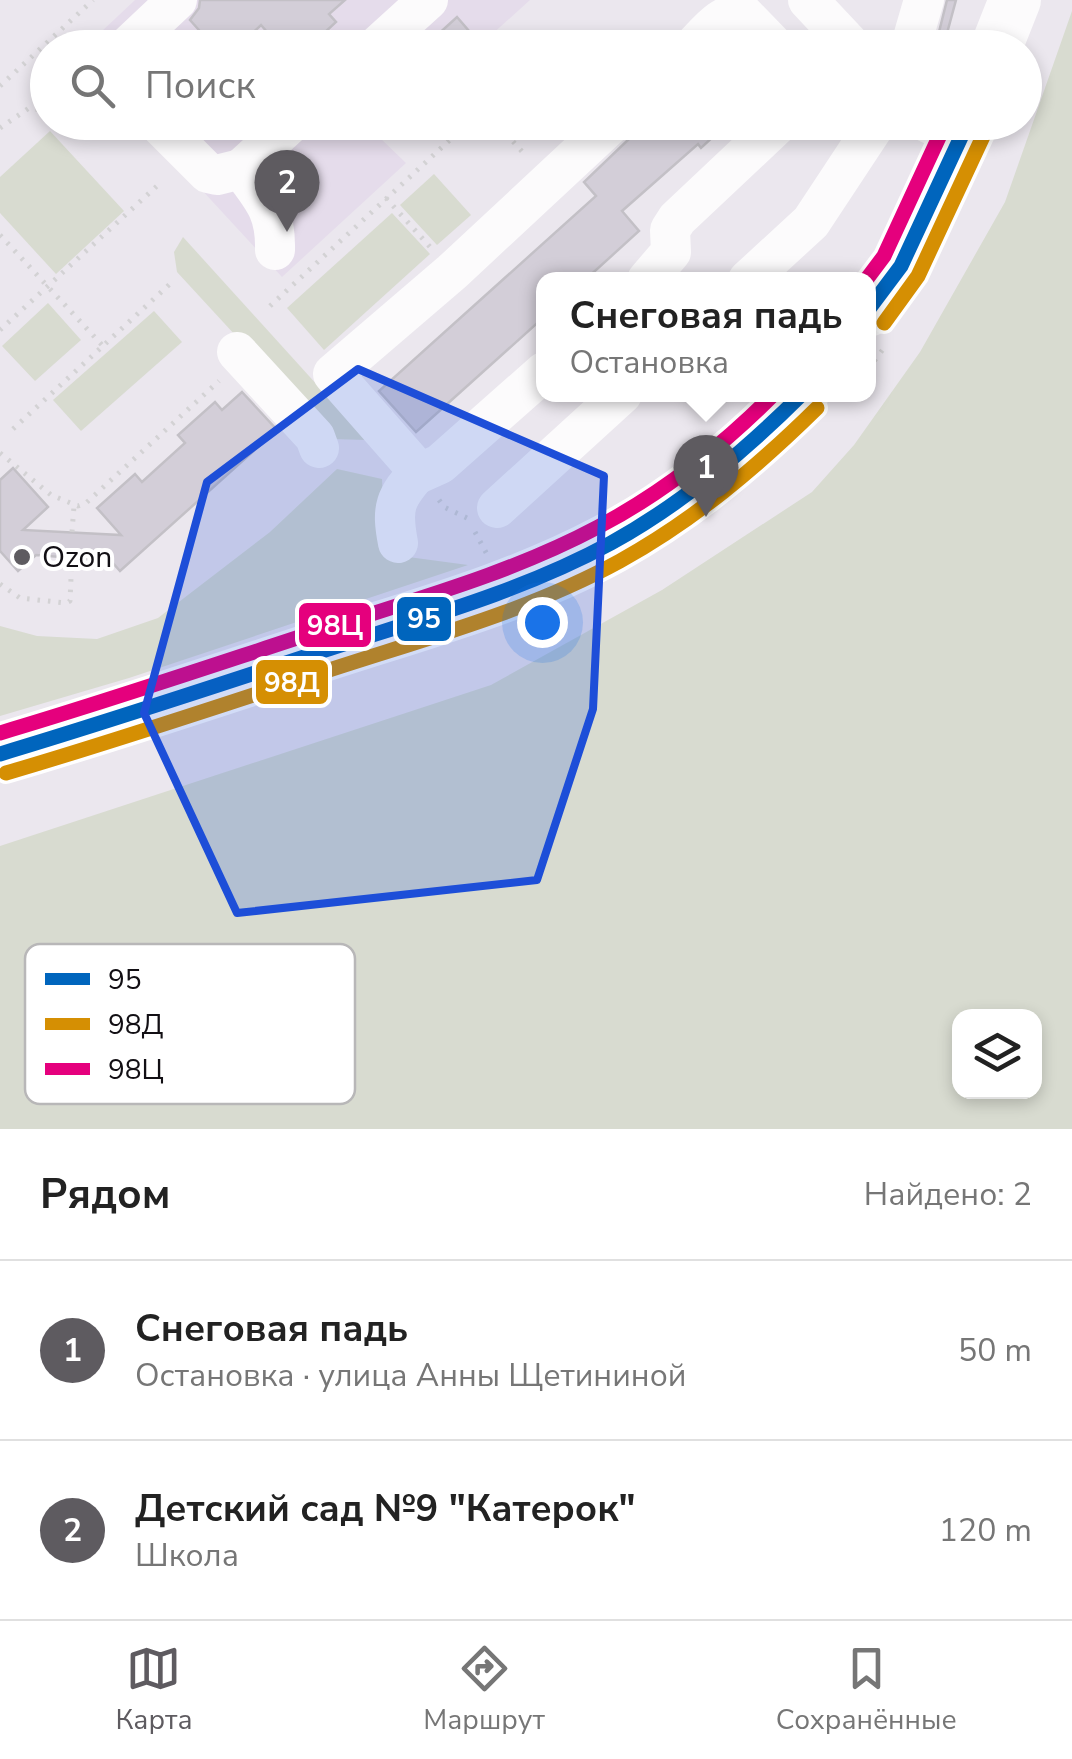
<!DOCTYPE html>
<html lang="ru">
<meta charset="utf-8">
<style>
:root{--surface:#fff;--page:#f6f6f6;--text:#222;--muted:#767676;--line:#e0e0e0;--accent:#5e5b60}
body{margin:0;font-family:"Nunito Sans",sans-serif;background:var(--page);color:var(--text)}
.controls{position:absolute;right:30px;bottom:30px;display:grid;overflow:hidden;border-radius:20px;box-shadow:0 5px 15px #0003}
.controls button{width:90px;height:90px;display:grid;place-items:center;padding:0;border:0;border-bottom:2px solid var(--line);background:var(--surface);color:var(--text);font:50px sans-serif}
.you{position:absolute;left:542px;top:622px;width:35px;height:35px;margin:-25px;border:8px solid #fff;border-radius:50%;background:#1a73e8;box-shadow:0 0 0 15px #1a73e833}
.badge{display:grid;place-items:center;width:65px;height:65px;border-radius:50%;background:var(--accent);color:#fff;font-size:32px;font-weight:700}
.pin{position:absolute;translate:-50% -82px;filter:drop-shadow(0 2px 5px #0008)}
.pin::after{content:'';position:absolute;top:52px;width:35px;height:30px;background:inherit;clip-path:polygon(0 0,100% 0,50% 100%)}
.popup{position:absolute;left:536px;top:272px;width:340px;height:130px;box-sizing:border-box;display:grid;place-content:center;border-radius:20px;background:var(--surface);filter:drop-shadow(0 2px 8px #0005);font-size:32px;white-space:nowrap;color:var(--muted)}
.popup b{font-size:38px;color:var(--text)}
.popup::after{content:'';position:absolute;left:50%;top:100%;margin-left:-20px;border:20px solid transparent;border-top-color:var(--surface)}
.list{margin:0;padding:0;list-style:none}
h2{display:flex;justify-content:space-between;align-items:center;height:130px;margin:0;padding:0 40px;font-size:42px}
h2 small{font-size:32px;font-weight:400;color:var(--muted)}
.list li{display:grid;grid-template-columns:65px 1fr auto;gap:30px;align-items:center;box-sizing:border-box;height:180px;padding:0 40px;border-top:2px solid var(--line)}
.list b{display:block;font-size:38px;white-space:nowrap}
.list p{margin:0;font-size:32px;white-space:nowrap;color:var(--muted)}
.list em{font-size:32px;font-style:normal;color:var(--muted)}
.icon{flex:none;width:55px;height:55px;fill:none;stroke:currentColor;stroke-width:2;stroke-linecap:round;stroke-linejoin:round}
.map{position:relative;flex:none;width:1072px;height:1129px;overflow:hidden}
.search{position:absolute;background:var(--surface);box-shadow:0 5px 15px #0003;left:30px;right:30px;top:30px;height:110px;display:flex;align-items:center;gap:25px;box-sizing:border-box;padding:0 35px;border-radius:55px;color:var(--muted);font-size:38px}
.sheet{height:490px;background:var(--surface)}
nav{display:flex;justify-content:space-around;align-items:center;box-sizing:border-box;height:140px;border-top:2px solid var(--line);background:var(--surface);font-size:28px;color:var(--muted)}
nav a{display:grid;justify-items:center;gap:5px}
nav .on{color:var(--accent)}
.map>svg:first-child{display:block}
.built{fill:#e5dceb}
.green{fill:#d8dbd0;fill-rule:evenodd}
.building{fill:#d3ced8;stroke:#c3c0c6;stroke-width:2.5}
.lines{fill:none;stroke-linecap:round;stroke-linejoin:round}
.path{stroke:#d3d2d4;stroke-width:5;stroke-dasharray:2.5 8;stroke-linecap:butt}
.minor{stroke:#fcfbfc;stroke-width:40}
.major{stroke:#fcfbfc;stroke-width:52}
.bus-1-casing{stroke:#fff;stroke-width:22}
.bus-2-casing{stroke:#fff;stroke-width:22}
.bus-3-casing{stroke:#fff;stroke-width:22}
.bus-1{stroke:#0065bd;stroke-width:15}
.bus-2{stroke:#d58f03;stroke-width:15}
.bus-3{stroke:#e5007d;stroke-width:15}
.marked{fill:#1d4ed8;fill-opacity:0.2;stroke:#1d4ed8;stroke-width:8;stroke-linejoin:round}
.poi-dot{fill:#5e5b60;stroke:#fff;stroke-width:4}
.labels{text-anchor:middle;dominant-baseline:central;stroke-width:8;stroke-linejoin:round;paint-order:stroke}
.poi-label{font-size:30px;fill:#120f14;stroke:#fff;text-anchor:start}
.key{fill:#fff;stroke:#b8b7b8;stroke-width:2.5}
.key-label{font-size:28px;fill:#120f14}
.line-badge{stroke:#fff;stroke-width:4}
.badge-label{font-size:28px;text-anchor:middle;font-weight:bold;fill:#fff}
</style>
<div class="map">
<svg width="1072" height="1129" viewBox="0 0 1072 1129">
<rect width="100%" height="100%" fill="#ebe7ee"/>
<!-- built -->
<g class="built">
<polygon points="135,0 530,0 478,47 84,48"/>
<polygon points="140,123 394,123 379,137 406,163 282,277"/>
</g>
<!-- green -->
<g class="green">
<path d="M1072,11V1129H0V846L491,685L662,590L812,492L854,445L920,352L1005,202ZM960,1016H1034V1092H960Z"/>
<polygon points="50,131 124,211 56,274 0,213 0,177"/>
<polygon points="434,174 471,215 437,245 400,205"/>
<polygon points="392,213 430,254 324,350 287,308"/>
<polygon points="183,237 367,440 331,439 177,272 174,252"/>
<polygon points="48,303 81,340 35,381 2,346"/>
<polygon points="154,311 182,342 81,431 53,400"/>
<polygon points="337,469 382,479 386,554 468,565 129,678 0,716 0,626 37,636 97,639 158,618 270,532"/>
</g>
<!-- building -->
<g class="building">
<polygon points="200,0 345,0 329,14 336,22 308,48 281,48 261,25 237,48 215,48 190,20 199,8"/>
<polygon points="947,0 956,0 943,48 935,48"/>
<polygon points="457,17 475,38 465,48 423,48"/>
<polygon points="636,122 729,122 701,148 698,144 622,211 639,231 585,280 544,280 544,317 416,432 379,391 596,196 584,182 629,139"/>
<polygon points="242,392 277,430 120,571 111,561 36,555 18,571 0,551 0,480 13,468 48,507 23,530 121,535 97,508 135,474 142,482 185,443 178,435 215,402 222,410"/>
</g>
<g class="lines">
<!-- path -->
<g class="path">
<polyline points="554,48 566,37"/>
<polyline points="0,86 93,0"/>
<path d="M462,122C475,136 489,135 502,122"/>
<polyline points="499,126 527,157"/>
<polyline points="0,128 29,108 48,111"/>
<polyline points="386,198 431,248"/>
<polyline points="0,235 102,345"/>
<polyline points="270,306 465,126"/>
<polyline points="0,330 158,185"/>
<polyline points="868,369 884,348"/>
<polyline points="13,429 171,283"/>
<polyline points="0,453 51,495 78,506 86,503 219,381"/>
<polyline points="439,500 444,507 467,518"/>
<polyline points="72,532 74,506"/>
<polyline points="475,532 489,558"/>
<polyline points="0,584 20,598 66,603 70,601 72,556"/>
</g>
<!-- minor -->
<g class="minor">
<polyline points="808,0 853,48"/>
<polyline points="126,48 177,0"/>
<polyline points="375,48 428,0"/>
<path d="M692,48C706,34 722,11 743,14L776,48"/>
<polyline points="910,48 924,0"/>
<path d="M157,122L208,173L217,175L241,169C263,199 276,211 275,250"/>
<polyline points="926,122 962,139"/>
<polyline points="241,169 292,122"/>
<polyline points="647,280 671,252 670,230 677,219 780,122"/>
<polyline points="748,280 811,222 877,122"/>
<polyline points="237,352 315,437 319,448"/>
<polyline points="544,372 440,464 420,473 333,374 452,272 613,122"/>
<polyline points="497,508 622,394"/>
<path d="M398,543C391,507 395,498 419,471"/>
</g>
<!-- major -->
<g class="major">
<polyline points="996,48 1015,0"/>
<polyline points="868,311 901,266 968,122"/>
<path d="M0,754C107,723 213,688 319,652C402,625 499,597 577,560C663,520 737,461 803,394"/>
</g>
<!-- bus-1 casing -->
<g class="bus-1-casing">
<g id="bus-1">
<polyline points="868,310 901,266 968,122"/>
<path d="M0,754C107,722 213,687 319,652C417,620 519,593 611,543C682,504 744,452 802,394"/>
</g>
</g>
<!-- bus-2 casing -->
<g class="bus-2-casing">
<g id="bus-2">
<polyline points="884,323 918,276 986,130"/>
<path d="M6,773C112,742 217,707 323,672C423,639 527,612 620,561C694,520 757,467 817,408"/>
</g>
</g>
<!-- bus-3 casing -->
<g class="bus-3-casing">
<g id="bus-3">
<polyline points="866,280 884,256 946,122"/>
<path d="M0,733C105,702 208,667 312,633C409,601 508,575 598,527C663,493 722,446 774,394"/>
</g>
</g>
<!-- bus-1 -->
<use href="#bus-1" class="bus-1"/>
<!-- bus-2 -->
<use href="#bus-2" class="bus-2"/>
<!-- bus-3 -->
<use href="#bus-3" class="bus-3"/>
</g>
<!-- marked area -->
<path class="marked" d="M358,369L604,476L593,709L537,880L237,913L144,713L207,482Z"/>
<!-- markers -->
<circle class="poi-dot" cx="22" cy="557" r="10"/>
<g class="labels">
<!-- poi labels -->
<g class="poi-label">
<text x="42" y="557">Ozon</text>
</g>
</g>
<!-- legend -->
<rect x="25" y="944" width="330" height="160" rx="15" class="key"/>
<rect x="45" y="973" width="45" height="12" fill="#0065bd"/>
<rect x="45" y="1018" width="45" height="12" fill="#d58f03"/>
<rect x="45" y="1063" width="45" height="12" fill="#e5007d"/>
<g class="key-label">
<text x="108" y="989">95</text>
<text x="108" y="1034">98Д</text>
<text x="108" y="1079">98Ц</text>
</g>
<g class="line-badge">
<rect x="395" y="595" width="58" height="48" rx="10" fill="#0065bd"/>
<rect x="297" y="601" width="76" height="48" rx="10" fill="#e5007d"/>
<rect x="254" y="658" width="76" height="48" rx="10" fill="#d58f03"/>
</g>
<g class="badge-label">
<text x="424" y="628">95</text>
<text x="335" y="635">98Ц</text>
<text x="292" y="692">98Д</text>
</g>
</svg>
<div class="controls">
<button><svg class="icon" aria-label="layers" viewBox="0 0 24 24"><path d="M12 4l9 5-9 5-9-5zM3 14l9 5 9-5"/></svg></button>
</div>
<div class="you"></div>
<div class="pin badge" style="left:706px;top:517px">1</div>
<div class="popup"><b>Снеговая падь</b>Остановка</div>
<div class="pin badge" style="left:287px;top:232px">2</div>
<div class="search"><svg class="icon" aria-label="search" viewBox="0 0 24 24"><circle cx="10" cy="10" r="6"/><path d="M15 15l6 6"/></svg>Поиск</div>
</div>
<section class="sheet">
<h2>Рядом<small>Найдено: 2</small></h2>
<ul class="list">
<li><span class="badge">1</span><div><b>Снеговая падь</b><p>Остановка · улица Анны Щетининой</p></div><em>50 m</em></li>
<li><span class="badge">2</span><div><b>Детский сад №9 &quot;Катерок&quot;</b><p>Школа</p></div><em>120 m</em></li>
</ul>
</section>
<nav>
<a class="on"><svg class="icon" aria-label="map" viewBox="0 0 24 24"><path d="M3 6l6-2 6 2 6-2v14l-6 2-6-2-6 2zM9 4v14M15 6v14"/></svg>Карта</a>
<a><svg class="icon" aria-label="directions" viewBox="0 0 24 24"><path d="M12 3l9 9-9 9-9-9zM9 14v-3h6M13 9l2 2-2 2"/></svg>Маршрут</a>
<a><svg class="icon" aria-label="saved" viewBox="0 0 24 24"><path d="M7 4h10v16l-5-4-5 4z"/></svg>Сохранённые</a>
</nav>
